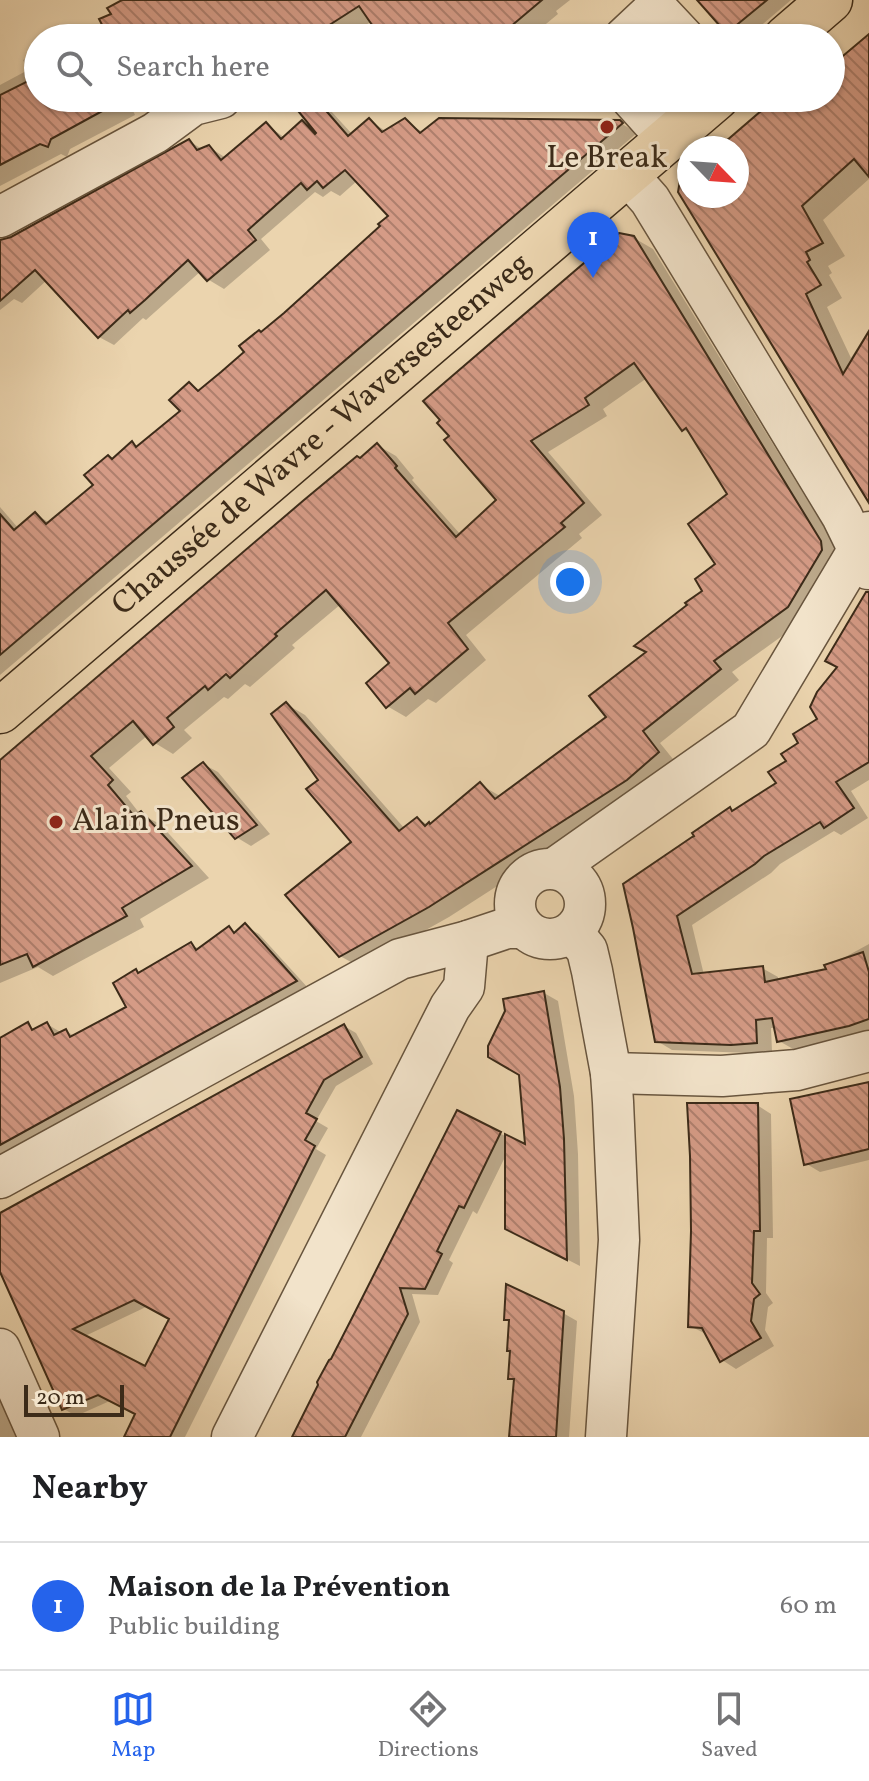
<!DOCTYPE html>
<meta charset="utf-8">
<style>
:root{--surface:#fff;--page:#f6f6f6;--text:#202124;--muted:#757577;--line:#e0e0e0;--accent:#2563eb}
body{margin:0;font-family:Vollkorn,serif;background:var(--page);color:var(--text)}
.compass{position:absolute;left:677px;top:136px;width:72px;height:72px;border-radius:50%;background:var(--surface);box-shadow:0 2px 6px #0004;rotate:115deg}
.scale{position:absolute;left:24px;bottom:20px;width:100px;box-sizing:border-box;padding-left:8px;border:4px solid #3c2b19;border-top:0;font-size:22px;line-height:28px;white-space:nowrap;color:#3c2b19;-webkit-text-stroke:6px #f2e3ca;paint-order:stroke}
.you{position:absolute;left:570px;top:582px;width:28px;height:28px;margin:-20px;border:6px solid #fff;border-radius:50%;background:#1a73e8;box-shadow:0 0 0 12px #1a73e833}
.badge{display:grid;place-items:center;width:52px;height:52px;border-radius:50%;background:var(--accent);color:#fff;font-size:26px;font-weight:700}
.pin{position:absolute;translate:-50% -66px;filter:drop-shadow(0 2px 4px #0008)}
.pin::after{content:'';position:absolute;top:42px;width:28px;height:24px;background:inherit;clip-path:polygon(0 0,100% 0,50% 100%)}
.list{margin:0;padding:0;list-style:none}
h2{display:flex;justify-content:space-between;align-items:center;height:104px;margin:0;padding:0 32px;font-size:34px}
h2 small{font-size:26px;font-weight:400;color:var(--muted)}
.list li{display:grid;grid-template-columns:52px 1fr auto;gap:24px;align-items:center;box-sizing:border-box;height:128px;padding:0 32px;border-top:2px solid var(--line)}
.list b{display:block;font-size:30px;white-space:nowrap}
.list p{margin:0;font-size:26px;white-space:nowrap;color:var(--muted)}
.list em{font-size:26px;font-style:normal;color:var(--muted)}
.icon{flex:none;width:44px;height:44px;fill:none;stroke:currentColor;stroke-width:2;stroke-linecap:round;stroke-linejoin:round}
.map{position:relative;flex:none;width:869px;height:1437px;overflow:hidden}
.search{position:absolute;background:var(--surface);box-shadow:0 2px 6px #0004;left:24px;right:24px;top:24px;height:88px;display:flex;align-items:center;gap:20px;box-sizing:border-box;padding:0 28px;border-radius:44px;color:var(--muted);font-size:30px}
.sheet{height:232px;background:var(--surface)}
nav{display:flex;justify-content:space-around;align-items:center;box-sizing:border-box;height:112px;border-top:2px solid var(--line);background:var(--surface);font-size:22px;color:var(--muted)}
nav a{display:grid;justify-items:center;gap:4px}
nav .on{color:var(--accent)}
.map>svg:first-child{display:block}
.shadow{fill:#0003;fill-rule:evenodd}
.building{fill:url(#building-back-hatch);stroke:#3c2b19;stroke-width:2;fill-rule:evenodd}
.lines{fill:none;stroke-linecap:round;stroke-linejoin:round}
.minor-casing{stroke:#68553e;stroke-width:43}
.major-casing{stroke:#3c2b19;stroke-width:47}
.minor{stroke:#f2e3ca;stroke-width:40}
.major{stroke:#ebd4ae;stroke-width:44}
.poi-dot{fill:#8f2418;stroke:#f2e3ca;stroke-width:3}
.labels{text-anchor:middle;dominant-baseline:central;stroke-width:6;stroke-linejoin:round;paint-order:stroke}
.poi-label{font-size:32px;fill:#3c2b19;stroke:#f2e3ca}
.street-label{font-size:32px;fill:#3c2b19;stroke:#f2e3ca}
</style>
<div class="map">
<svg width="869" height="1437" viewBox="0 0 869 1437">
<defs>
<pattern id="building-back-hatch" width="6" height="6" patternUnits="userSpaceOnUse" patternTransform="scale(2)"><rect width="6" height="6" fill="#d59b86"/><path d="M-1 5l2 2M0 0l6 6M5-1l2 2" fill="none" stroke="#ae7f6d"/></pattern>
</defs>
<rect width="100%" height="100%" fill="#ebd4ae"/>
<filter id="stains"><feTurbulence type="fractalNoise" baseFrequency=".0025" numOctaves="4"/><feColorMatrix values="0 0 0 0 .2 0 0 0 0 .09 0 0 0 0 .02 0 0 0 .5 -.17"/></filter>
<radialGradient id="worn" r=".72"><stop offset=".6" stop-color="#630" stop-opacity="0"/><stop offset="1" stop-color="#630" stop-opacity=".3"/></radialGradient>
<!-- shadow -->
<g class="shadow">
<polygon points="126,0 570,0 556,11 558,14 529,38 383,38 372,21 346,38 85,38 105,26"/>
<polygon points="700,0 791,0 749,36 738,34 721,25"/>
<polygon points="869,36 869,179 823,220 845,256 828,266 832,273 829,275 842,298 827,307 851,358 869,329 869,483 680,192 689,175 689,196 737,196 737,148 721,148 780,98 831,98 831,54 832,53 842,59"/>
<polygon points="38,52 38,98 136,98 129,102 135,115 70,149 67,157 61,154 0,186 0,85 28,70 23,60"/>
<polygon points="315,101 330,110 353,135 369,120 387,132 405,121 424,133 619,122 637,133 0,675 0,507 19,529 35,514 50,523 96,486 114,460 132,443 139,447 182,411 189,384 201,391 222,374 262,334 285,315 391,216 357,181 340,196 331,191 323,197 315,192 261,239 270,250 224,289 209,280 201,271 146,320 143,318 114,345 99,337 47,280 22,303 14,299 0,310 0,241 12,239 189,141 202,149 209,147 226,158 266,124 285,138 302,122 317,131"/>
<polygon points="634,238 653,249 840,553 807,618 732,672 739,680 660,743 677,764 646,790 449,917 360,967 340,956 354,842 321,780 286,704 305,715 405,829 417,819 431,826 481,785 500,796 609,717 649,653 705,592 718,564 729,494 693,435 684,430 647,378 603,409 607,416 548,452 602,515 579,534 582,538 466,635 486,660 436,703 428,699 406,717 387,706 392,663 341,604 292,645 295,648 250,687 245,684 228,699 224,697 184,730 192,738 173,754 155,743 148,735 109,768 131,792 126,796 140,814 160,824 209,878 140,919 144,927 53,976 38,967 0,983 0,762 377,445 396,456 414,478 412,480 461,535 499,501"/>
<polygon points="869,619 869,780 851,791 868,818 841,835 834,831 780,864 771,873 692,925 704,975 762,968 778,977 778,981 828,971 827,967 869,944 869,1033 795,1050 779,1041 776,1028 771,1028 772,1051 748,1053 672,1050 657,1041 635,928 694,839 730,810 734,812 778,784 789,761 820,720 840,667"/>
<polygon points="203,764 218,772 270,834 251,846 236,837"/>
<polygon points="245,926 259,934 309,989 0,1160 0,1042 30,1027 35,1030 47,1024 62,1033 66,1031 76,1037 128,1007 136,971 141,974 191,945 200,949 229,929 237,933"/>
<polygon points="544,993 558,1001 574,1096 578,1154 580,1266 521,1236 507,1153 477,1214 473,1211 449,1260 453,1263 438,1295 412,1294 420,1322 361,1437 295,1437 330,1362 458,1112 527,1147"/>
<path d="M344,1026L356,1033L373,1064L336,1086L316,1121L328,1128L316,1149L326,1155L185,1437H126L138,1414L112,1400L76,1416L64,1409L0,1266V1215ZM148,1306L172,1319L146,1369L83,1337Z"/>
<polygon points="869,1083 869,1160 820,1172 805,1163"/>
<polygon points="757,1105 771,1114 773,1238 767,1238 766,1293 773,1303 768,1307 765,1330 774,1346 736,1369 722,1360 708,1335 690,1326"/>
<polygon points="563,1313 577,1321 569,1437 511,1437 516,1381 510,1378 511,1322 506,1319"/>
<polygon points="0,1398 17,1437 0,1437"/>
</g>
<!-- building -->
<g class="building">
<polygon points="122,0 542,0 497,38 381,38 359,6 309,38 109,38 99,19 111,14 107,8"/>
<polygon points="697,0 767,0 733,28 720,26"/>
<polygon points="869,34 869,177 854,159 802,206 823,243 806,252 810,260 807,262 821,285 806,294 843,374 869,331 869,503 678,192 680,180 689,173 689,196 737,196 737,148 718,148 776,98 831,98 831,66"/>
<polygon points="38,76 38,98 126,98 51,139 48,147 40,144 0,165 0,95"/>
<polygon points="315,98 348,136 369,118 382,132 405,118 420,133 439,118 620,120 623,123 0,655 0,514 14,530 35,512 46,524 93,485 84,475 108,455 112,459 132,441 136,447 180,411 169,400 189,382 198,391 221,372 244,352 239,346 259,330 261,332 284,313 380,226 378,224 388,216 345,170 323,188 317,181 307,190 301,183 248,230 256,240 207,281 188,260 145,300 130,313 128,310 98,338 35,270 0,301 0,240 11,237 189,139 197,150 209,145 221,160 266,122 281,139 302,120 315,134 316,133 299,112"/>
<polygon points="619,233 634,236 821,541 822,550 788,607 714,661 721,669 643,731 659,752 627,780 429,907 339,957 285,895 351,842 306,789 318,780 271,714 286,702 399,831 417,817 425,826 429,822 430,824 480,782 495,799 606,717 589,696 646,652 634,646 687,605 685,603 702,591 695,579 715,564 688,524 727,494 686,428 682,431 634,363 585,398 589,405 531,441 584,503 561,523 565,527 448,623 468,649 415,694 410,688 386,708 366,683 389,663 326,590 275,634 277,636 230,678 226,674 208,690 205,686 167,718 174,727 153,745 133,721 91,756 113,780 108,785 134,816 141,811 192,866 122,908 127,916 33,967 27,954 0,965 0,760 304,500 357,456 360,458 377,443 397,466 395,468 456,537 496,500 444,440 449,436 437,423 440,420 423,401"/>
<polygon points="866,592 869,592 869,762 836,782 854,808 824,828 820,822 764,856 755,864 677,916 692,974 763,966 765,982 826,969 824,965 863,952 869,972 869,1019 849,1026 777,1042 772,1018 756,1020 757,1043 731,1045 655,1042 633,928 623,884 692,837 694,836 692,833 730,807 732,811 776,783 768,772 786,761 781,754 798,743 793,734 817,719 810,707 817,692 837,667 825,661"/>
<polygon points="203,762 257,825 235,839 182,778"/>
<polygon points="245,923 297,981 0,1145 0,1038 28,1022 32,1030 47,1022 54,1035 66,1029 70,1037 126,1007 113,983 136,969 138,973 191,942 196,950 229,926 234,933"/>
<polygon points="544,991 560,1087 564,1139 567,1260 505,1229 505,1134 525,1144 519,1075 488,1057 488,1046 505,1011 503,999"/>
<path d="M344,1024L362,1057L324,1080L306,1113L317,1119L305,1140L315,1146L170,1437H124L135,1414L98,1395L62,1410L0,1272V1213ZM134,1300L169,1319L145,1366L73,1329Z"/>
<polygon points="869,1082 869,1149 804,1165 790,1099"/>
<polygon points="687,1103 758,1103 760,1231 754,1231 752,1283 760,1294 754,1299 751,1321 761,1338 720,1362 702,1328 688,1327 691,1231 690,1156"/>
<polygon points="457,1110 501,1132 464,1208 459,1206 437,1251 442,1254 425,1289 400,1288 408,1314 345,1437 292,1437 318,1385 317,1382 329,1360 331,1359 354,1314"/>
<polygon points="506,1284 564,1311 556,1437 509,1437 514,1379 508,1379 510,1351 507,1351 509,1320 504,1320"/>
</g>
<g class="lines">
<!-- minor casing -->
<g class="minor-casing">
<g id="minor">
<polyline points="624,38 656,8 684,38"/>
<polyline points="631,98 668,139"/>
<polyline points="627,174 650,200 736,341 842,516 868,569"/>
<polyline points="0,217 155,133 193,105 221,98"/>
<polyline points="555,868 751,730 869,532"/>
<circle cx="550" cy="904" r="35"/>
<polyline points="572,932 587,950 592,971 611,1073 613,1102 619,1240 606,1437"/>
<polyline points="611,1073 722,1076 797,1070 869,1051"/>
<polyline points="0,1178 400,959 468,941 507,928 523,928"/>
<polyline points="0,1349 39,1437"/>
<polyline points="232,1437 450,1007 464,987 468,941"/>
</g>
</g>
<!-- major casing -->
<g class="major-casing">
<g id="major">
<polyline points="786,38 830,0"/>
<path id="s1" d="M0,711L716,98"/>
</g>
</g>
<!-- minor -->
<use href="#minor" class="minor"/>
<!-- major -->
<use href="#major" class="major"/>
</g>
<!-- markers -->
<g class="poi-dot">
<circle cx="607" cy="127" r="8"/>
<circle cx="56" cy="822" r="8"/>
</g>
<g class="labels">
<!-- poi labels -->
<g class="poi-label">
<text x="607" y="159">Le Break</text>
<text x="72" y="822" text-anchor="start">Alain Pneus</text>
</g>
<!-- street labels -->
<g class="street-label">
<text stroke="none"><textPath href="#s1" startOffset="424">Chaussée de Wavre - Waversesteenweg</textPath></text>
</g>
</g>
<rect width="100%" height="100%" filter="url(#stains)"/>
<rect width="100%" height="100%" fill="url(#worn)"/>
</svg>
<svg class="compass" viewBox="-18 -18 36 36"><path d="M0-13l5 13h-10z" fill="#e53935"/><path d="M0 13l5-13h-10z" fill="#757577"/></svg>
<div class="scale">20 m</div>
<div class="you"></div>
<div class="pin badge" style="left:593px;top:278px">1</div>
<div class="search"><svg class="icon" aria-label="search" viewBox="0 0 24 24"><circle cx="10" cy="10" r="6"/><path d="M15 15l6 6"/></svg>Search here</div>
</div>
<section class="sheet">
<h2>Nearby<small></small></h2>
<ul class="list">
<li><span class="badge">1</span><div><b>Maison de la Prévention</b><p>Public building</p></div><em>60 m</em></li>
</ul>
</section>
<nav>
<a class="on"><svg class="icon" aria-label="map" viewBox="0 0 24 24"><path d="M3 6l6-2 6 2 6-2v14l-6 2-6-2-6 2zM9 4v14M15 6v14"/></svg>Map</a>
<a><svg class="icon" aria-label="directions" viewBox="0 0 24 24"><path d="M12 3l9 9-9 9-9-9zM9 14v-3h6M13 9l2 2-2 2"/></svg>Directions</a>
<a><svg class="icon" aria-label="saved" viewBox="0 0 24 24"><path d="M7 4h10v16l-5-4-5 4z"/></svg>Saved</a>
</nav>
